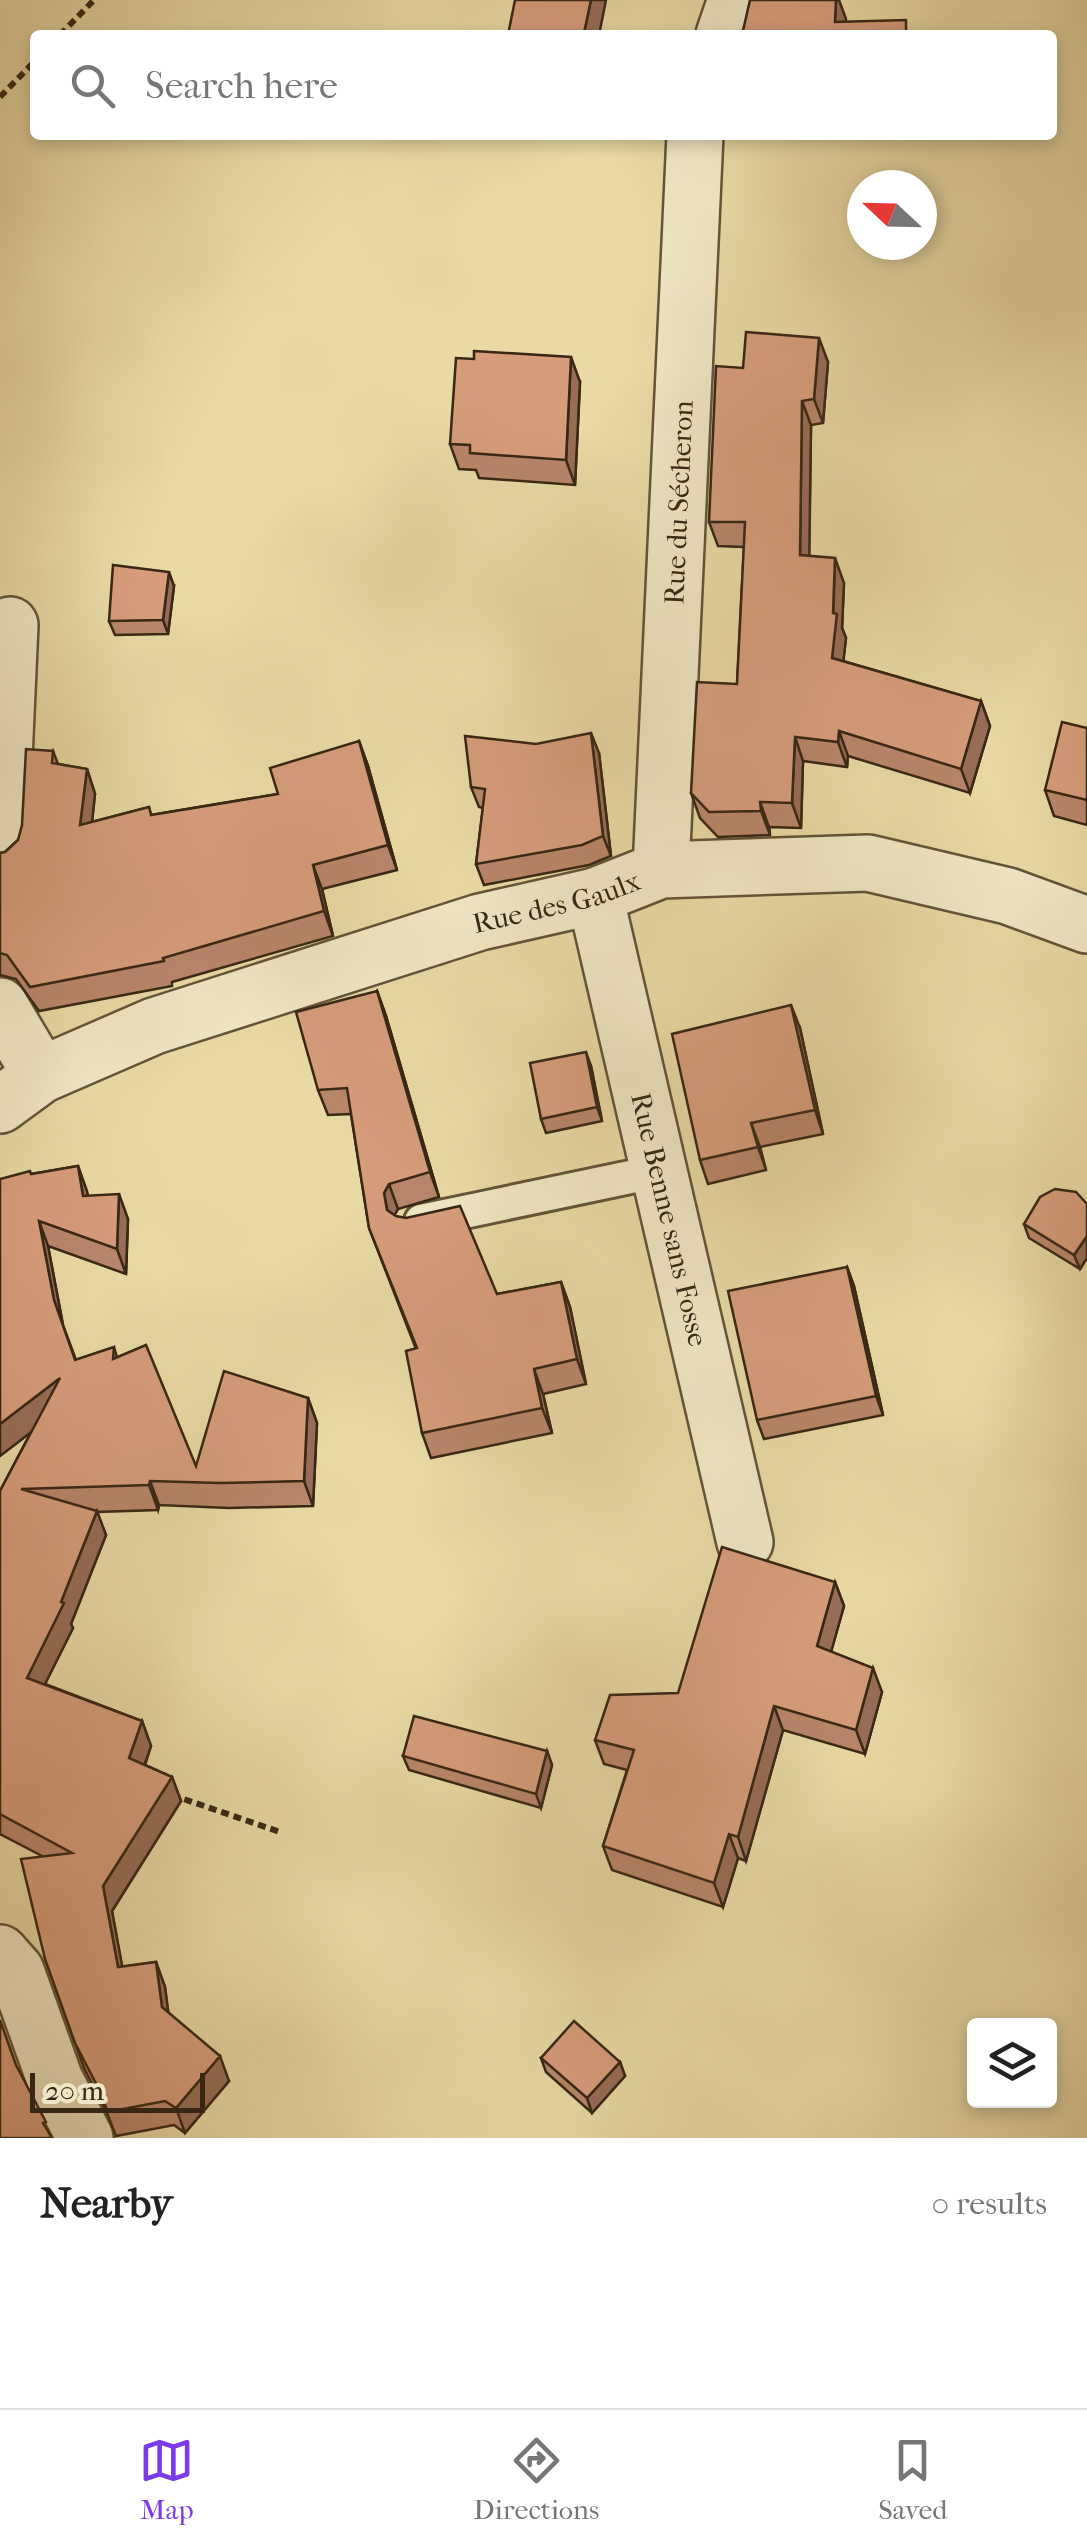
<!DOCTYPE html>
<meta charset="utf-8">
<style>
:root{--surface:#fff;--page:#f6f6f6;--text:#222;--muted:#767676;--line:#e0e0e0;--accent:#7c3aed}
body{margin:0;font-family:"IM FELL French Canon",serif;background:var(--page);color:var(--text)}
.controls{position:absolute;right:30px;bottom:30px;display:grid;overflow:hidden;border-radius:10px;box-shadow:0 5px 15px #0003}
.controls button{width:90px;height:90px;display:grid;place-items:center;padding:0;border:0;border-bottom:2px solid var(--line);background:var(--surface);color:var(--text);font:50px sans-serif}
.compass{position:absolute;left:847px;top:170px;width:90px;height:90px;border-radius:50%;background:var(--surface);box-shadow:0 5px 15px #0003;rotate:292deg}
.scale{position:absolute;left:30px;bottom:25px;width:175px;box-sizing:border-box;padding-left:10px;border:5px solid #372714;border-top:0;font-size:28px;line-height:35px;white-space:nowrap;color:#372714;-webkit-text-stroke:8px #f0e6c4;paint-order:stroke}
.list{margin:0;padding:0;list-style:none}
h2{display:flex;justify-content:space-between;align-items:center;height:130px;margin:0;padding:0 40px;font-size:42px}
h2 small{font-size:32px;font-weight:400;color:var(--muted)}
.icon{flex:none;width:55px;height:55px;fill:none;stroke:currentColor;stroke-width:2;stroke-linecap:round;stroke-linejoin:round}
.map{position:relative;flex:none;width:1087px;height:2138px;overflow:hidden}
.search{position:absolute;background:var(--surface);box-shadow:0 5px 15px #0003;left:30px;right:30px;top:30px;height:110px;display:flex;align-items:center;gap:25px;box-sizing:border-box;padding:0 35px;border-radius:10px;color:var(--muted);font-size:38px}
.sheet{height:270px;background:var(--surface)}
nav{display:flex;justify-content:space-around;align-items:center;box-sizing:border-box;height:140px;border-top:2px solid var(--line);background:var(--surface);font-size:28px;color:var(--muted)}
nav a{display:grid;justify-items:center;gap:5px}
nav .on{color:var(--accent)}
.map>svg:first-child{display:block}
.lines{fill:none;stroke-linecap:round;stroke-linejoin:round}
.service-casing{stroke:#635438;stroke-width:38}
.minor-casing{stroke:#635438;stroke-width:60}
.path{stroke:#372714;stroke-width:6;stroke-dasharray:8 5;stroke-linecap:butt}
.service{stroke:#f0e6c4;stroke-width:32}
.minor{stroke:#f0e6c4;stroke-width:55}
.wall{fill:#b8866b;stroke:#372714;stroke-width:2.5}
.shaded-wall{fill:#966d57;stroke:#372714;stroke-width:2.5}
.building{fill:#d69c7c;stroke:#372714;stroke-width:2.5}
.labels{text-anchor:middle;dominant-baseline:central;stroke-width:10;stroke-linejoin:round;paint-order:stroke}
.street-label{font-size:28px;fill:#372714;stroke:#f0e6c4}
</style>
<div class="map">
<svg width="1087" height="2138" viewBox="0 0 1087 2138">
<rect width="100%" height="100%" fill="#e8d9a5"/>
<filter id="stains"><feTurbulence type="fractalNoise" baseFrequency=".002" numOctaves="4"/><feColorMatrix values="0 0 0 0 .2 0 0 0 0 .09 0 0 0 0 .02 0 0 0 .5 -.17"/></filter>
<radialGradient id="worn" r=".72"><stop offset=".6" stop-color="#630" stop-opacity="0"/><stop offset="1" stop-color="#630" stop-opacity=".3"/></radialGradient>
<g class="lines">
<!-- service casing -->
<g class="service-casing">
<polyline id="service" points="421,1221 659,1171"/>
</g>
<!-- minor casing -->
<g class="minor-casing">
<g id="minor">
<polyline points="724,35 736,0"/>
<polyline points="0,848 10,625"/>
<path id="s1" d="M661,870L695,135"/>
<path id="s2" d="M595,896L745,1542"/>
<polyline points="0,1006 41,1075"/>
<path id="s3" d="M0,1105L41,1075L154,1026L480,922L595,896L661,870L868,863L1008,896L1087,925"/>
<polyline points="0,1953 16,1971 55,2080 85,2138"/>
</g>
</g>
<!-- path -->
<g class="path">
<polyline points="60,35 94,0"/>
<polyline points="0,97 35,61"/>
<polyline points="172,1795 280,1832"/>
</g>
<!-- service -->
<use href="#service" class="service"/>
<!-- minor -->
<use href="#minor" class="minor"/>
</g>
<!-- wall -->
<g class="wall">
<polygon points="828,362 823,423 811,425 809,556 844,583 842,628 846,638 843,661 981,701 990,726 970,793 848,756 847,767 803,761 801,828 769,827 770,835 718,837 700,818 691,793 737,684 744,547 718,546 709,522 743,368"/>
<polygon points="580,382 575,485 479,478 476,470 459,469 450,444"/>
<polygon points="174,586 168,634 115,635 109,621"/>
<polygon points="1087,728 1087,825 1054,816 1045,790"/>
<polygon points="359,741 368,766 397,870 322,889 333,936 172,982 172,986 39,1011 16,979 0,975 0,853 5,852 18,840 53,751 58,764 87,769 95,794 92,822 149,807 151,815 278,794"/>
<polygon points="599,753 611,856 589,865 484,885 476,864 483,808 479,807 471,787"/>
<polygon points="377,991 386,1016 439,1197 398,1209 394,1215 497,1294 561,1282 570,1307 586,1384 543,1394 552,1433 431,1458 422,1433 416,1349 369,1228 351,1114 328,1115 318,1090"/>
<polygon points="800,1028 823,1134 760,1147 766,1170 708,1184 700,1160"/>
<polygon points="591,1066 602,1121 546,1133 541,1119"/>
<polygon points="78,1166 88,1196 128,1219 126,1274 48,1246 63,1325 76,1360 114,1347 117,1357 196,1466 308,1398 317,1423 313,1506 229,1508 159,1505 158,1510 97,1512 106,1535 71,1624 73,1628 45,1684 142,1721 151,1746 145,1765 172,1777 181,1801 112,1911 122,1967 156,1962 165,1987 168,2013 229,2081 185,2133 174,2125 116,2136 107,2113 84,2068 45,1959 42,1856 0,1834 0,1491 31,1432 0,1456 31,1174"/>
<polygon points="1087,1204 1087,1258 1080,1269 1029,1238 1024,1224"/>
<polygon points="847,1267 854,1286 883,1415 764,1439 757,1420"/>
<polygon points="835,1582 844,1606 831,1651 882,1692 865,1754 783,1730 746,1861 738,1858 723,1907 612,1870 603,1846 627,1770 604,1764 595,1740 678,1693"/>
<polygon points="547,1751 552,1765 541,1808 409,1770 403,1756"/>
<polygon points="541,2058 620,2062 625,2076 592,2113 546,2072"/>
</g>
<!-- shaded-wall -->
<g class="shaded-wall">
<polygon points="591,0 606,0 599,35 584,35 584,33"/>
<polygon points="836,0 839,0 846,19 845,35 835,22"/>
<polygon points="819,338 828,362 823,423 814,399"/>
<polygon points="571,357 580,382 575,485 566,460"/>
<polygon points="802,401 811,425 809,580 800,555"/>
<polygon points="835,558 844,583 842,628 846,638 841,683 832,658"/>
<polygon points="169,572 174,586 168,634 163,620"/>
<polygon points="981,701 990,726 970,793 961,769"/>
<polygon points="839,731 848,756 847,767 838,742"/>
<polygon points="591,733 599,753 611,856 603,836"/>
<polygon points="795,737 803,761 801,828 792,803"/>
<polygon points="359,741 368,766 397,870 388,845"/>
<polygon points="87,769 95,794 89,850 80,825"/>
<polygon points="760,802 769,827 770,835 761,811"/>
<polygon points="313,865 322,889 333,936 324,911"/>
<polygon points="377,991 386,1016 439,1197 430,1172"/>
<polygon points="791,1005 800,1028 823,1134 815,1110"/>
<polygon points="586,1052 591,1066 602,1121 597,1107"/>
<polygon points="751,1123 760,1147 766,1170 758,1147"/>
<polygon points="78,1166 87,1191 92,1221 83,1196"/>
<polygon points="389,1184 398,1209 393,1218 387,1210 384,1193"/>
<polygon points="119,1194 128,1219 126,1274 117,1249"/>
<polygon points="39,1221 48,1246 63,1325 54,1300"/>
<polygon points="1087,1236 1087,1258 1080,1269 1074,1255"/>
<polygon points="847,1267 854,1286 883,1415 876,1396"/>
<polygon points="561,1282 570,1307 586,1384 577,1359"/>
<polygon points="534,1369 543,1394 552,1433 542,1408"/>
<polygon points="60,1378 69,1403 0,1456 0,1424"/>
<polygon points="308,1398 317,1423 313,1506 304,1481"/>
<polygon points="150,1481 159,1505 158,1510 149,1485"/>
<polygon points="97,1511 106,1535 71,1624 73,1628 36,1702 27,1678 61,1602"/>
<polygon points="835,1582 844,1606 826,1670 817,1646"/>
<polygon points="873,1668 882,1692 865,1754 856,1730"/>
<polygon points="774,1706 783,1730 746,1861 738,1837"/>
<polygon points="142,1721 151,1746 138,1783 129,1758"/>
<polygon points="547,1751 552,1765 541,1808 536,1794"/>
<polygon points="172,1777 181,1801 112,1911 127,1992 118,1967 103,1886"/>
<polygon points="729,1834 738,1858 723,1907 714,1883"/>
<polygon points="156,1962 165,1987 171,2032 162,2007"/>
<polygon points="220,2056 229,2081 185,2133 176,2108"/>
<polygon points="620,2062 625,2076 592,2113 587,2098"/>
</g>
<!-- building -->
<g class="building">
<polygon points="515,0 591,0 584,33 590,35 508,35"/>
<polygon points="750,0 836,0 835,22 906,20 906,35 742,35"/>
<polygon points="746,332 819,338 814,399 802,401 800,555 835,558 833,613 837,614 832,658 981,701 961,769 839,731 838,742 795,737 792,803 760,802 761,811 709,812 691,793 697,682 737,684 745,522 709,522 716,366 743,368"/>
<polygon points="474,351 571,357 566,460 470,453 470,445 450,444 456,358 474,359"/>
<polygon points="113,565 169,572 163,620 109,621"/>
<polygon points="1062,722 1087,728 1087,800 1045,790"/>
<polygon points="591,733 603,836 582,845 476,864 485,789 471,787 465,736 536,744"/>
<polygon points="359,741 388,845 313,865 324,911 163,958 164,961 30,987 7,955 0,953 0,853 5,852 18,840 22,825 26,749 53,751 52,763 87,769 80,825 149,807 151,815 278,794 270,768"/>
<polygon points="377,991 430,1172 389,1184 384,1193 387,1210 396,1216 406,1218 460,1206 497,1294 561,1282 577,1359 534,1369 542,1408 422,1433 406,1351 417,1348 369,1228 347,1088 318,1090 296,1012"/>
<polygon points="791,1005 815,1110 751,1123 758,1147 700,1160 672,1034"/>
<polygon points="586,1052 597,1107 541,1119 530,1063"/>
<polygon points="78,1166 83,1196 119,1194 117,1249 39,1221 54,1300 75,1360 114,1347 113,1359 146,1345 196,1466 224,1371 308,1398 304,1481 220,1483 150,1481 149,1485 21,1489 97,1511 61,1602 64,1603 27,1678 142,1721 129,1758 172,1777 103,1886 118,1967 156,1962 162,2007 220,2056 176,2108 165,2101 107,2112 104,2099 75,2043 45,1959 21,1859 72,1853 0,1814 0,1491 60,1378 0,1424 0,1179 30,1171 31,1174"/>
<polygon points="1055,1189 1076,1192 1087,1204 1087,1236 1074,1255 1024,1224 1040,1197"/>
<polygon points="847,1267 876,1396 757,1420 728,1291"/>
<polygon points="722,1547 835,1582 817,1646 873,1668 856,1730 774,1706 738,1837 729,1834 714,1883 603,1846 634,1750 595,1740 610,1695 678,1693"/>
<polygon points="414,1716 547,1751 536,1794 403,1756"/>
<polygon points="0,2020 16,2065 46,2122 43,2123 52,2138 0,2138"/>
<polygon points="574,2021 620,2062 587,2098 541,2058"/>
</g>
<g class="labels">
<!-- street labels -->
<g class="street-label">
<text stroke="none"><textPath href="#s1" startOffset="368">Rue du Sécheron</textPath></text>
<text stroke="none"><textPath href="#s3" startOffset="595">Rue des Gaulx</textPath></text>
<text stroke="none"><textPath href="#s2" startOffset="332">Rue Benne sans Fosse</textPath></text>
</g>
</g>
<rect width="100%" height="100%" filter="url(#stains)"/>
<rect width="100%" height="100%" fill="url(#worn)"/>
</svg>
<div class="controls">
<button><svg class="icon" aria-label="layers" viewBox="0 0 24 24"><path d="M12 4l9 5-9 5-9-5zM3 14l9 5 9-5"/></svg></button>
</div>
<svg class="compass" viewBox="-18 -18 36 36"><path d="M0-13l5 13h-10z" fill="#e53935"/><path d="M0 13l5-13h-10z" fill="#767676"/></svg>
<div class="scale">20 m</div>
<div class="search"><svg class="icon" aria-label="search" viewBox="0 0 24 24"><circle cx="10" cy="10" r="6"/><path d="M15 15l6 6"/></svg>Search here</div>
</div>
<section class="sheet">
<h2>Nearby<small>0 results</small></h2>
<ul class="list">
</ul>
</section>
<nav>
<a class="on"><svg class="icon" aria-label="map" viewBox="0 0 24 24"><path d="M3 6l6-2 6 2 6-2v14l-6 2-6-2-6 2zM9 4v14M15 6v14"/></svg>Map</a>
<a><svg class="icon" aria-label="directions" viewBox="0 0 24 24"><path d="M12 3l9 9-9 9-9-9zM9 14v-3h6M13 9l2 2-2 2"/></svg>Directions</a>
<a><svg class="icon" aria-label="saved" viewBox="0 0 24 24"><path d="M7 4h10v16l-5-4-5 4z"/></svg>Saved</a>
</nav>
